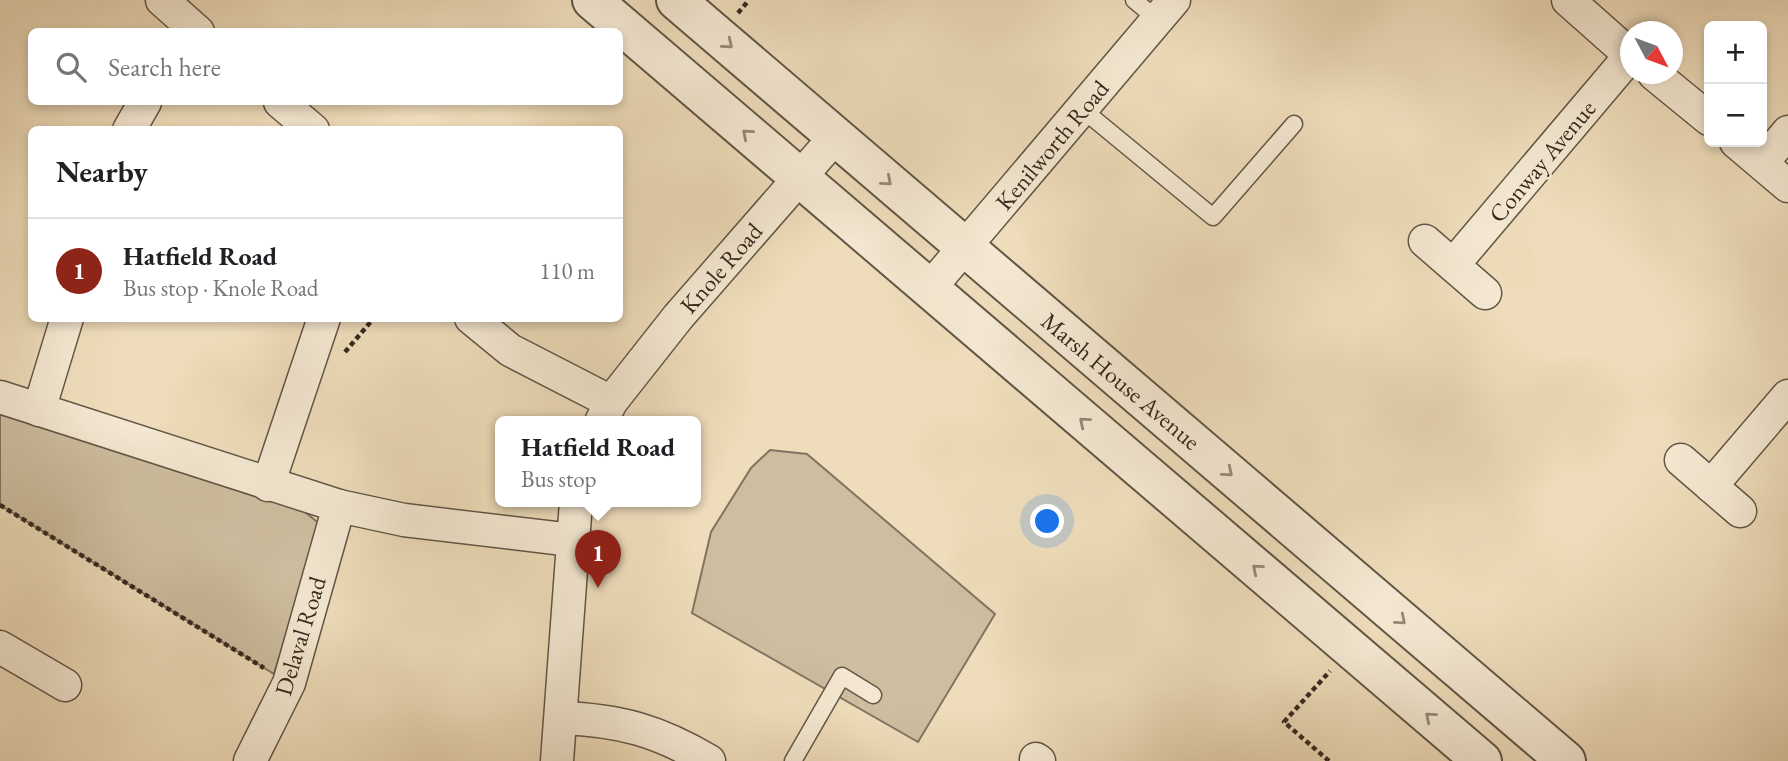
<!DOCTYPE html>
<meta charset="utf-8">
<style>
:root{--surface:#fff;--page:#f6f6f6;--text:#202124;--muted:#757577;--line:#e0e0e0;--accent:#8f2418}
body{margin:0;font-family:"EB Garamond",serif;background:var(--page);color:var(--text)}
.controls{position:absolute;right:21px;top:21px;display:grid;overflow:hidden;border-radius:10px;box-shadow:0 4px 10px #0003}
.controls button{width:63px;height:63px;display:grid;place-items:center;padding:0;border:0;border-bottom:2px solid var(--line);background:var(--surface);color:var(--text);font:35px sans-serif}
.compass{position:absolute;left:1620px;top:21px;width:63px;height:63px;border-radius:50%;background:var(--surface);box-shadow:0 4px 10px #0003;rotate:131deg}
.you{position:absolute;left:1048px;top:522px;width:24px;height:24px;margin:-18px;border:5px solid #fff;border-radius:50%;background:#1a73e8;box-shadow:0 0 0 10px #1a73e833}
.badge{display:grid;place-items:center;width:46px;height:46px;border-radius:50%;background:var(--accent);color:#fff;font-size:23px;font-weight:700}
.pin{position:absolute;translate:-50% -58px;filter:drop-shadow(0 2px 4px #0008)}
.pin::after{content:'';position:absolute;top:37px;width:24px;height:21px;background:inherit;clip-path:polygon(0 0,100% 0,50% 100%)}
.popup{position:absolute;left:495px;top:416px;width:206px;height:91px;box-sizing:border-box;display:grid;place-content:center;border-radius:10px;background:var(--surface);filter:drop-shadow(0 2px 5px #0005);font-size:23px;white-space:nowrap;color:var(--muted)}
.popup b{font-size:26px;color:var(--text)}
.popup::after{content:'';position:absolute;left:50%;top:100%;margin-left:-14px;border:14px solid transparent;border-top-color:var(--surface)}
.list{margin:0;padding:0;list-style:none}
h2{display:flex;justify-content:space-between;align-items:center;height:91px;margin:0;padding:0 28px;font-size:30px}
h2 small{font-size:23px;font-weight:400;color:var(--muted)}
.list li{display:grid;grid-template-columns:46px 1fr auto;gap:21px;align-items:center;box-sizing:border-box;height:105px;padding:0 28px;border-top:2px solid var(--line)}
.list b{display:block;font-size:26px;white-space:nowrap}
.list p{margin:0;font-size:23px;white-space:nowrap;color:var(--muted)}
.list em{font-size:23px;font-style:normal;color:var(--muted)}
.icon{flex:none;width:38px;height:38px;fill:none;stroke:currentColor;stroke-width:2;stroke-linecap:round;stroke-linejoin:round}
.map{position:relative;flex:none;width:1788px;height:761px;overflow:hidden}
.search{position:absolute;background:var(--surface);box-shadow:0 4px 10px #0003;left:28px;top:28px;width:595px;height:77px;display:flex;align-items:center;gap:18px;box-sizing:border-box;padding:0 24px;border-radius:10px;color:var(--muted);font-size:26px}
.panel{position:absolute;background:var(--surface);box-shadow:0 4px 10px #0003;left:28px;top:126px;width:595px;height:196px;border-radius:10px}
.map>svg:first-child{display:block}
.green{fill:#cebea0;stroke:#817460;stroke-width:2}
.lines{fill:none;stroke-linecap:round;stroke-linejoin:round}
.service-casing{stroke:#625646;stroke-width:19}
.minor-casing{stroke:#625646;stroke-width:35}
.tertiary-casing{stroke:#625646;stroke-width:42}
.path{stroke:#34291f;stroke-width:4.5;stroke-dasharray:5 3.5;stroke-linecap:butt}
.service{stroke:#f4e8d2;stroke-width:16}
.minor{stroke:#f4e8d2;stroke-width:32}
.tertiary{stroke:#f4e8d2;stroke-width:38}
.oneway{stroke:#948878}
.labels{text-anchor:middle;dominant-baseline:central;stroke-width:5;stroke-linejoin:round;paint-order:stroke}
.street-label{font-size:24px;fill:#34291f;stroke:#f4e8d2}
</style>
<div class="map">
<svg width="1788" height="761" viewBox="0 0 1788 761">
<rect width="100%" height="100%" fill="#eedcba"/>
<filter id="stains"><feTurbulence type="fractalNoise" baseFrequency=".00286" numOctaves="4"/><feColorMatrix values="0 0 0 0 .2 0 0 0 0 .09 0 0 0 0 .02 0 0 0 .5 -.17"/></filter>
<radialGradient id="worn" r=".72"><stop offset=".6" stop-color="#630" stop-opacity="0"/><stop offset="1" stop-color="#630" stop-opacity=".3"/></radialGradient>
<!-- green -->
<g class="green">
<polygon points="0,409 301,509 320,524 274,674 0,505"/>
<polygon points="770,450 807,454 995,614 918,742 692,613 711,532 751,468"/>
</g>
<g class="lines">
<!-- service casing -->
<g class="service-casing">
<g id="service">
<polyline points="1134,0 1158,20"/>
<polyline points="1082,109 1213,217 1294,124"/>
<polyline points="793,761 842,676 873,695"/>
</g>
</g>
<!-- minor casing -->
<g class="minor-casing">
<g id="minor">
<polyline points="162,0 198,32"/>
<polyline points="1568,0 1630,55"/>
<polyline points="1654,74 1709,119"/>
<polyline points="280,102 313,130"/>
<polyline points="129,130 145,102"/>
<polyline points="1736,142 1788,186"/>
<polyline points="1762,163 1788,132"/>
<polyline points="1425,241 1485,293"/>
<polyline points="1453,265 1630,56"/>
<polyline points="929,289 1174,0"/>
<polyline points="471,318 510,350 611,402"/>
<polyline points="0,397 339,506 404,520 572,540"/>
<polyline points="39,410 67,318"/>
<polyline points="601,422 611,402 678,317 836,136"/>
<polyline points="1681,460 1740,511"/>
<polyline points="268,485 324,318"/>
<polyline points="1711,486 1788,396"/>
<polyline points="0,647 65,685"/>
<path d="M561,718C620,720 659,731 709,761"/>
<polyline points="1036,759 1039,761"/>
<polyline points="250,761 289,683 339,506"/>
<polyline points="557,761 576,502"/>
</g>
</g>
<!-- tertiary casing -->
<g class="tertiary-casing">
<g id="tertiary">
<polyline points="592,0 1482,761"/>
<polyline points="676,0 1566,761"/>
</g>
</g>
<!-- path -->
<g class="path">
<polyline points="738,13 749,0"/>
<polyline points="345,352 374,318"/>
<polyline points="0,505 264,668"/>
<polyline points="1329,761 1284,722 1330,671"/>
</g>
<!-- service -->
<use href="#service" class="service"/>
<!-- minor -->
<use href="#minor" class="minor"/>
<!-- tertiary -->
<use href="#tertiary" class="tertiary"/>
</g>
<!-- one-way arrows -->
<defs><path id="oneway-chevron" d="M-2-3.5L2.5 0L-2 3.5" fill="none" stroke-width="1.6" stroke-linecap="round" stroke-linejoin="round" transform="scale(1.75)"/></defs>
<g class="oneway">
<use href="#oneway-chevron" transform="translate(728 44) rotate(40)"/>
<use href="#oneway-chevron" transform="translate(747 134) rotate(-139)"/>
<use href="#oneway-chevron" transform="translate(887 181) rotate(41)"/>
<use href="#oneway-chevron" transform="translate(1084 422) rotate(-140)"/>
<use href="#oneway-chevron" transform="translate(1228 472) rotate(40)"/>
<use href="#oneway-chevron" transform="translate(1257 569) rotate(-140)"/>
<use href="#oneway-chevron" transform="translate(1401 620) rotate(40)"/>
<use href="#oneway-chevron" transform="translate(1430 717) rotate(-140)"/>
</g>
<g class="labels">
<!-- street labels -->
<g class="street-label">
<text transform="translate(1052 145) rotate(-50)">Kenilworth Road</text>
<text transform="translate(1542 161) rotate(-50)">Conway Avenue</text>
<text transform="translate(721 268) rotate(-49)">Knole Road</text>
<text transform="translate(1121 381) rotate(40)">Marsh House Avenue</text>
<text transform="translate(300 636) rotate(-73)">Delaval Road</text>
</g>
</g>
<rect width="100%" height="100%" filter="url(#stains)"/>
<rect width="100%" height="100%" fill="url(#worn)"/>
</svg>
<div class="controls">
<button>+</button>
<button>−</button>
</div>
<svg class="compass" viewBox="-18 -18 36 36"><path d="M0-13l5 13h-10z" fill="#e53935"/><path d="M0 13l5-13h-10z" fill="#757577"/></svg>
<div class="you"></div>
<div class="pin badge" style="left:598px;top:588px">1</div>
<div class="popup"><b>Hatfield Road</b>Bus stop</div>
<div class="search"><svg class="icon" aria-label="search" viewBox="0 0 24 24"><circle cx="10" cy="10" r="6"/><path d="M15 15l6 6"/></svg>Search here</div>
<section class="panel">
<h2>Nearby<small></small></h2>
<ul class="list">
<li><span class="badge">1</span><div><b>Hatfield Road</b><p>Bus stop · Knole Road</p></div><em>110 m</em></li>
</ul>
</section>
</div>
